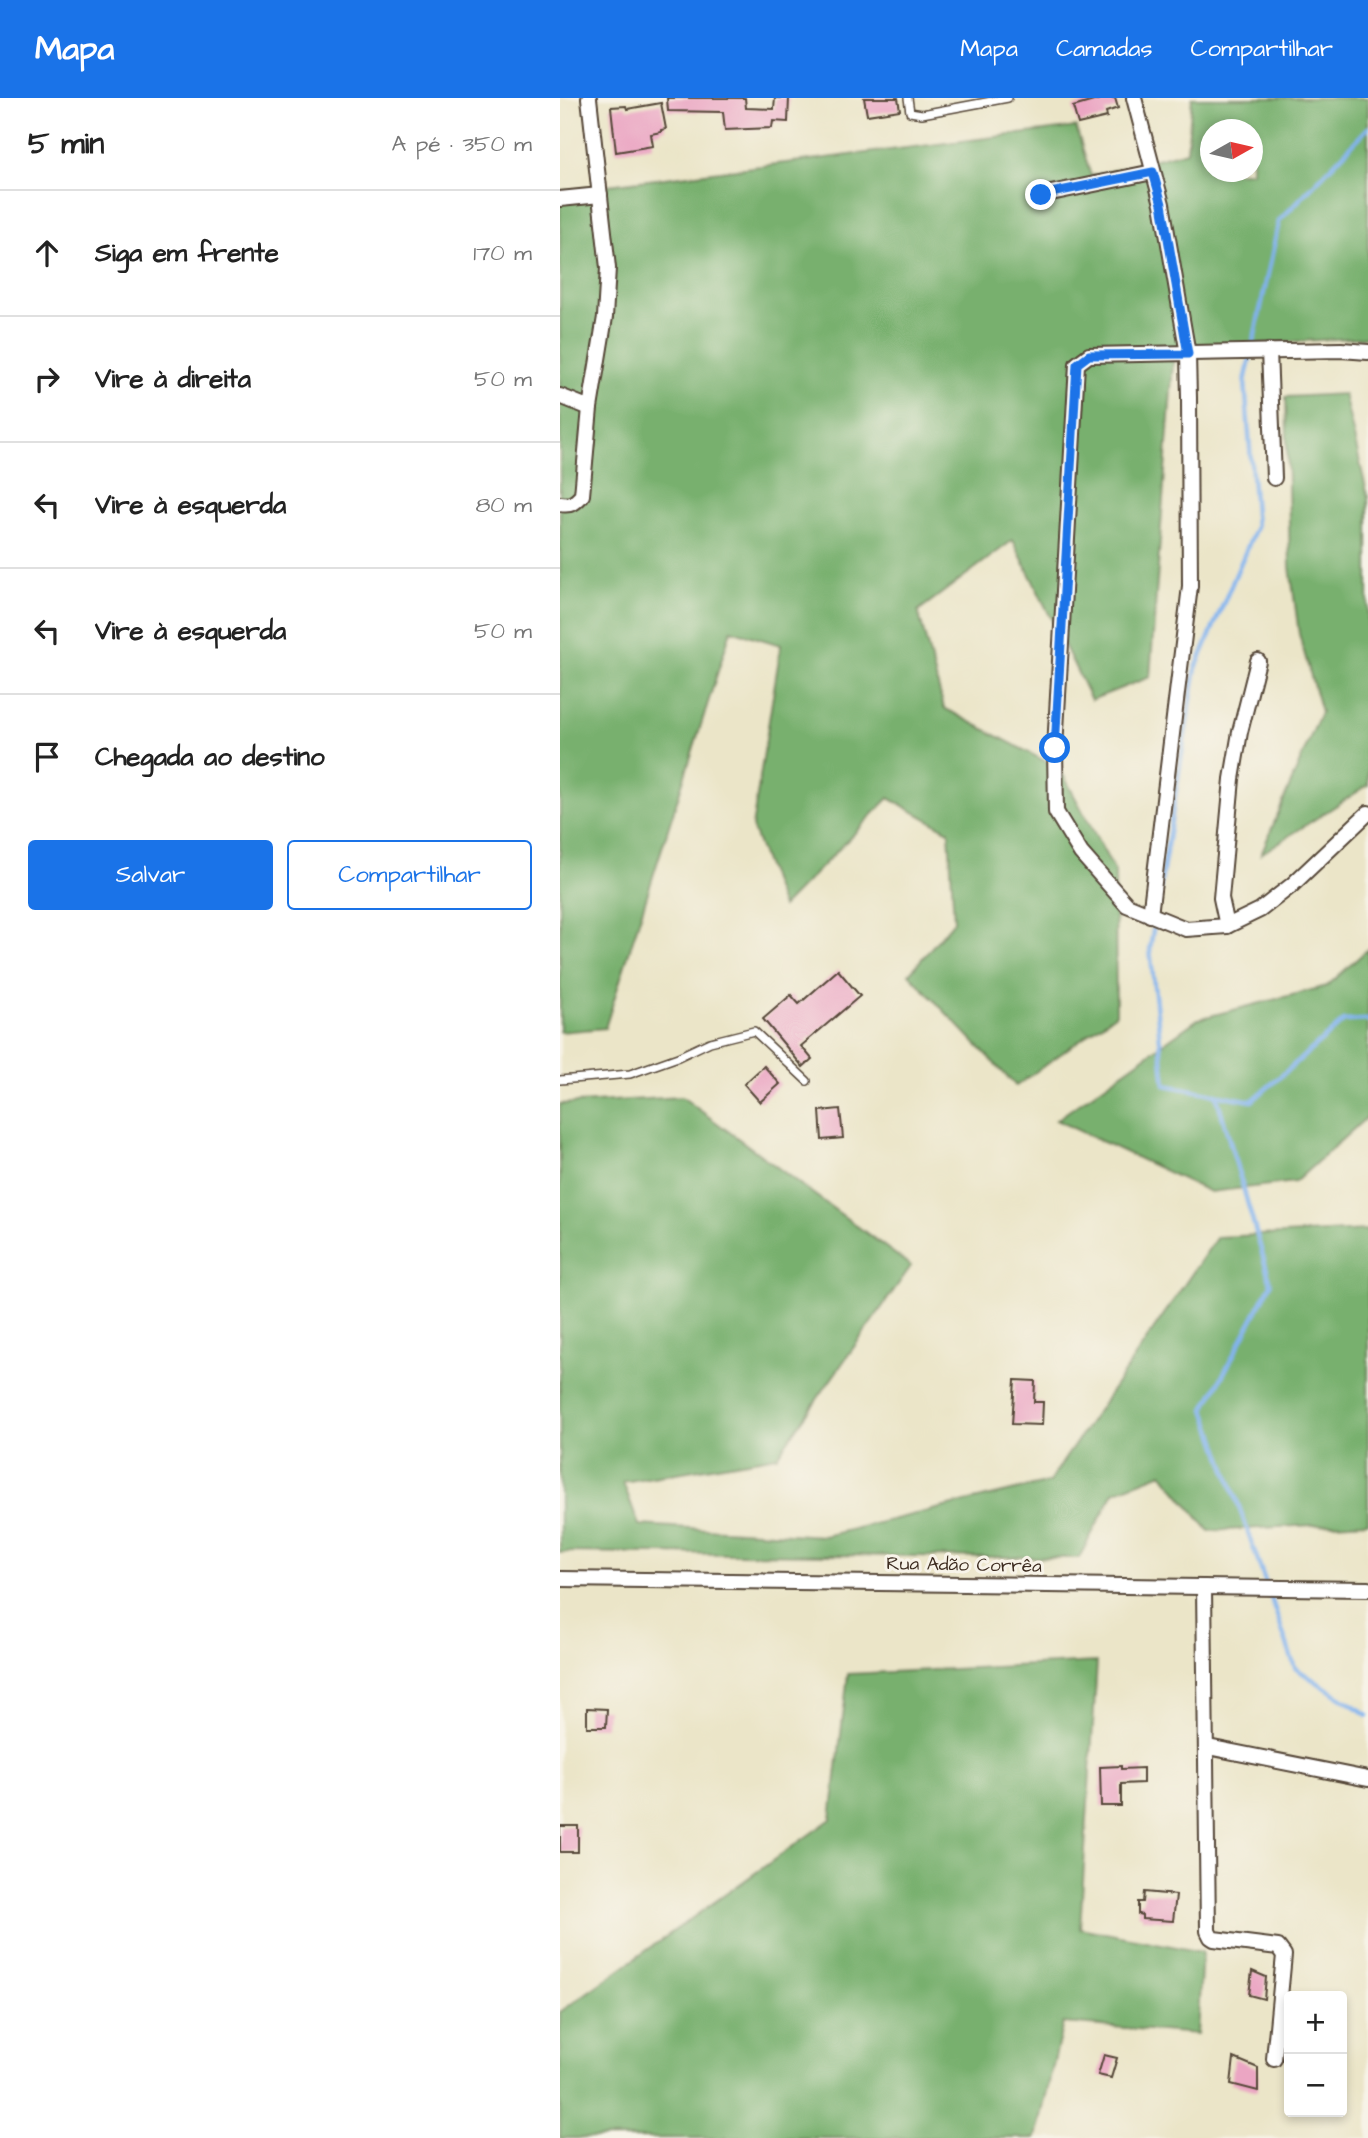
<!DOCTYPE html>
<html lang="pt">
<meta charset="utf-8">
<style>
:root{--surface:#fff;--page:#f6f6f6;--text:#222;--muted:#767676;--line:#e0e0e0;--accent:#1a73e8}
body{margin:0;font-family:"Architects Daughter",sans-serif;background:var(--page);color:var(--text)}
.controls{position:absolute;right:21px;bottom:21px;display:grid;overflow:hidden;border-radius:7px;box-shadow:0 4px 10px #0003}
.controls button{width:63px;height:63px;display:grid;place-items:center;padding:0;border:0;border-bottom:2px solid var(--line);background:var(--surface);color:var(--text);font:35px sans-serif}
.compass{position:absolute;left:640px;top:21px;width:63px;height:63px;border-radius:50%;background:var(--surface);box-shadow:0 4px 10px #0003;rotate:82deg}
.stop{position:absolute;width:21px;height:21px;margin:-16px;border:5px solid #1a73e8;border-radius:50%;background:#fff}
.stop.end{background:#1a73e8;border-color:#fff;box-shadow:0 2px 7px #0008}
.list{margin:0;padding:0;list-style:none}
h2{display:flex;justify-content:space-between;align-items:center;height:91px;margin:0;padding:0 28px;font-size:30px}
h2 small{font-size:23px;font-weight:400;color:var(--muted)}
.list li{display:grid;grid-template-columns:46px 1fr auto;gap:21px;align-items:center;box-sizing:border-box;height:126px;padding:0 28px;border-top:2px solid var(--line)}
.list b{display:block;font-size:26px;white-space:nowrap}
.list em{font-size:23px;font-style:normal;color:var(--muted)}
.actions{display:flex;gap:14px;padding:21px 28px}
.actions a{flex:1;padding:16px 0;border:2px solid var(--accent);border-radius:7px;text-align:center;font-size:24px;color:var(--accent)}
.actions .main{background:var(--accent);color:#fff}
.icon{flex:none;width:38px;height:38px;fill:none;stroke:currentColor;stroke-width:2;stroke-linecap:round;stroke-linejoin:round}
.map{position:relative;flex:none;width:808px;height:2040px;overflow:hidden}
header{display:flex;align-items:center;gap:42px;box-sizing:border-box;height:98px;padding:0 35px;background:var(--accent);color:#fff}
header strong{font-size:33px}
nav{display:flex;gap:38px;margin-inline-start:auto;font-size:24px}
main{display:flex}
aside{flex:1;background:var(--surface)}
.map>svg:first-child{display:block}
.forest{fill:#78b06e;stroke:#5a6d46;stroke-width:2;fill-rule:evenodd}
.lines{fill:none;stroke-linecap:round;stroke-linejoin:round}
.stream{stroke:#81b3ee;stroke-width:4.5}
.building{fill:#eba6c3}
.service-casing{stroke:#554638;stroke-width:10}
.minor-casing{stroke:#554638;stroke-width:18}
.service{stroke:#fff;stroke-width:7}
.minor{stroke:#fff;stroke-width:14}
.route{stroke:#1a73e8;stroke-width:9}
.labels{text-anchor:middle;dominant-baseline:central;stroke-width:6;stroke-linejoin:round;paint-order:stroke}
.street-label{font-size:19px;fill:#3b2a1e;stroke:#f7f3e8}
</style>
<header>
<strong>Mapa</strong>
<nav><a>Mapa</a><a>Camadas</a><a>Compartilhar</a></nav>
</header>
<main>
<aside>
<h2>5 min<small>A pé · 350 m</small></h2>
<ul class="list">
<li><svg class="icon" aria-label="ahead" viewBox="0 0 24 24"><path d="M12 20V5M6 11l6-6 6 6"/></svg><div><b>Siga em frente</b></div><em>170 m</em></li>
<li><svg class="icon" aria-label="right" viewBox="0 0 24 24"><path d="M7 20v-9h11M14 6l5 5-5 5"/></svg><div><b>Vire à direita</b></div><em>50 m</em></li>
<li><svg class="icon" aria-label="left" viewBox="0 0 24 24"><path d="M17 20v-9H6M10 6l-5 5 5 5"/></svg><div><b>Vire à esquerda</b></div><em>80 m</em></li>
<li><svg class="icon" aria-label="left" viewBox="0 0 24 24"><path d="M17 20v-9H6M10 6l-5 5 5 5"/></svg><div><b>Vire à esquerda</b></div><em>50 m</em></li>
<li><svg class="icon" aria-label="arrive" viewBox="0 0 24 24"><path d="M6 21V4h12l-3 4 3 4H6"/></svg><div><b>Chegada ao destino</b></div></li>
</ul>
<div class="actions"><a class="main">Salvar</a><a>Compartilhar</a></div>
</aside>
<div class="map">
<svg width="808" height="2040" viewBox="0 0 808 2040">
<rect width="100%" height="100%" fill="#f7f3e8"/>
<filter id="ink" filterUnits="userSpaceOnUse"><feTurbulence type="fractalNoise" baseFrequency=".0143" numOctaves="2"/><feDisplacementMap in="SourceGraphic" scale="14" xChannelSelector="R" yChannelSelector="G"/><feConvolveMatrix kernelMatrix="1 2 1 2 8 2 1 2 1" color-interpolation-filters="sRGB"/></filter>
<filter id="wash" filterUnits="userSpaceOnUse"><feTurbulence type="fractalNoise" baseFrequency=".00686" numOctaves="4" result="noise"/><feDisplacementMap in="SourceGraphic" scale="28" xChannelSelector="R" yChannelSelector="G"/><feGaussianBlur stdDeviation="1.57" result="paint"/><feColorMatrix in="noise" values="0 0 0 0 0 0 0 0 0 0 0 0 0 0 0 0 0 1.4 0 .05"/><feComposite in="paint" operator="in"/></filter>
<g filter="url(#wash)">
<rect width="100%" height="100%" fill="#ebe5c8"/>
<!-- forest -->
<g class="forest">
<path d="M632,0H808V239L614,251L590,579L531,602L453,442L358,513L384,610L500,671L555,774L556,916L456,988L349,876L394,823L389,733L329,700L222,809L192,729L221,547L171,532L45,930L0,934V93L516,29L531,78L627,53ZM650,32H692V74H650Z"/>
<polygon points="784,296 808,399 808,687 701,756 761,614 739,536 730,469 726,299"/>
<polygon points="808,851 808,1018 735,1084 650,1094 496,1022 638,921 767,888"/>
<polygon points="122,999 351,1168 217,1358 63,1384 79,1427 264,1438 489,1384 657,1139 808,1132 808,1424 649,1433 602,1375 554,1394 519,1460 0,1454 0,1006"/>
<polygon points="537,1564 520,1830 642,1854 637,1936 503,1925 476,2040 0,2040 0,1914 271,1721 288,1576"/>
</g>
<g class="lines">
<!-- stream -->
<g class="stream">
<polyline points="600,791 636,570 696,429 685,284 719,123 808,30"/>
<polyline points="595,820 590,851 605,987 692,1003 784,923 808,922"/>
<polyline points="656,996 711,1186 645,1311 706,1486"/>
<polyline points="709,1494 735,1570 808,1617"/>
</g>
</g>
<g id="blocks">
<!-- building -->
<g class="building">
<polygon points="107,0 185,0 186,10 214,11 215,0 229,0 228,24 213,23 212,30 165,32 163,14 108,13"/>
<polygon points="304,0 338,0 340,12 307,17"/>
<polygon points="544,0 555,0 558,10 546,14 547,19 518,26 513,9"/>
<polygon points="101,5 106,31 101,32 101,34 91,36 93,48 56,54 51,9 66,8 67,11"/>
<polygon points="278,872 300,898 241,948 252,961 243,969 203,921 231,897 239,906"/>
<polygon points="204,968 220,986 200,1004 184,986"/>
<polygon points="280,1011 283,1040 262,1042 260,1013"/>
<polygon points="455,1282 475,1283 474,1304 483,1304 482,1327 452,1326"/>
<polygon points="27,1610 47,1611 46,1629 27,1629"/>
<polygon points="561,1668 561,1671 583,1670 583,1685 561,1686 561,1708 541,1708 540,1669"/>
<rect x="0" y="1728" width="18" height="26"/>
<polygon points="584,1794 616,1797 613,1823 582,1821 582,1817 578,1816 578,1804 583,1804"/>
<polygon points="692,1873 706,1879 704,1901 689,1897"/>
<polygon points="544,1957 557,1960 551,1980 538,1977"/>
<polygon points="674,1960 698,1970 698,1993 671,1986"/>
</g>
</g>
</g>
<g filter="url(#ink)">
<use href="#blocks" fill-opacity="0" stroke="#554638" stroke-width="2"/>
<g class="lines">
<!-- service casing -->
<g class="service-casing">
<g id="service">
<polyline points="348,0 350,14 362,16 448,0"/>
<polyline points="0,982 70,976 118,959 150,944 194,933 247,983"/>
</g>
</g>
<!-- minor casing -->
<g class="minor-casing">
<g id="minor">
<polyline points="574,0 602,106 628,256 629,300 630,488 590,817"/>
<polyline points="481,97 593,74"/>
<polyline points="0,101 40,97"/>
<polyline points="709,253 714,380"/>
<polyline points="808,254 781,252 529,257 517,266 495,650 496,714 521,755 567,807 626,831 667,828 700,812 732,787 808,715"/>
<polyline points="0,298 30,310"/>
<path d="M0,406C11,408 15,405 22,397L30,310L45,219L48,170L29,0"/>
<polyline points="667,828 661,800 672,681 680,634 698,563"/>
<polyline points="0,1481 808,1491"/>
<polyline points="644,1489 648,1833 651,1839 654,1841 718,1849 724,1857 714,1961"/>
<polyline points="648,1649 808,1681"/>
</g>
</g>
<!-- service -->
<use href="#service" class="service"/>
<!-- minor -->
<use href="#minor" class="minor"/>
</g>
</g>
<g class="lines" filter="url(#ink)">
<!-- route -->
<polyline class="route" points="481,97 593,74 602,106 628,256 529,257 517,266 495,650"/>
</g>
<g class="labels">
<!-- street labels -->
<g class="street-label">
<text transform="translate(404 1467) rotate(1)">Rua Adão Corrêa</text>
</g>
</g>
</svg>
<div class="controls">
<button>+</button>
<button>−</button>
</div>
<svg class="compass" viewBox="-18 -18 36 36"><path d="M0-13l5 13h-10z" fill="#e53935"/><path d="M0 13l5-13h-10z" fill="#767676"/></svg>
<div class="stop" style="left:495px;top:650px"></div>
<div class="stop end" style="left:481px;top:97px"></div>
</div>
</main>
